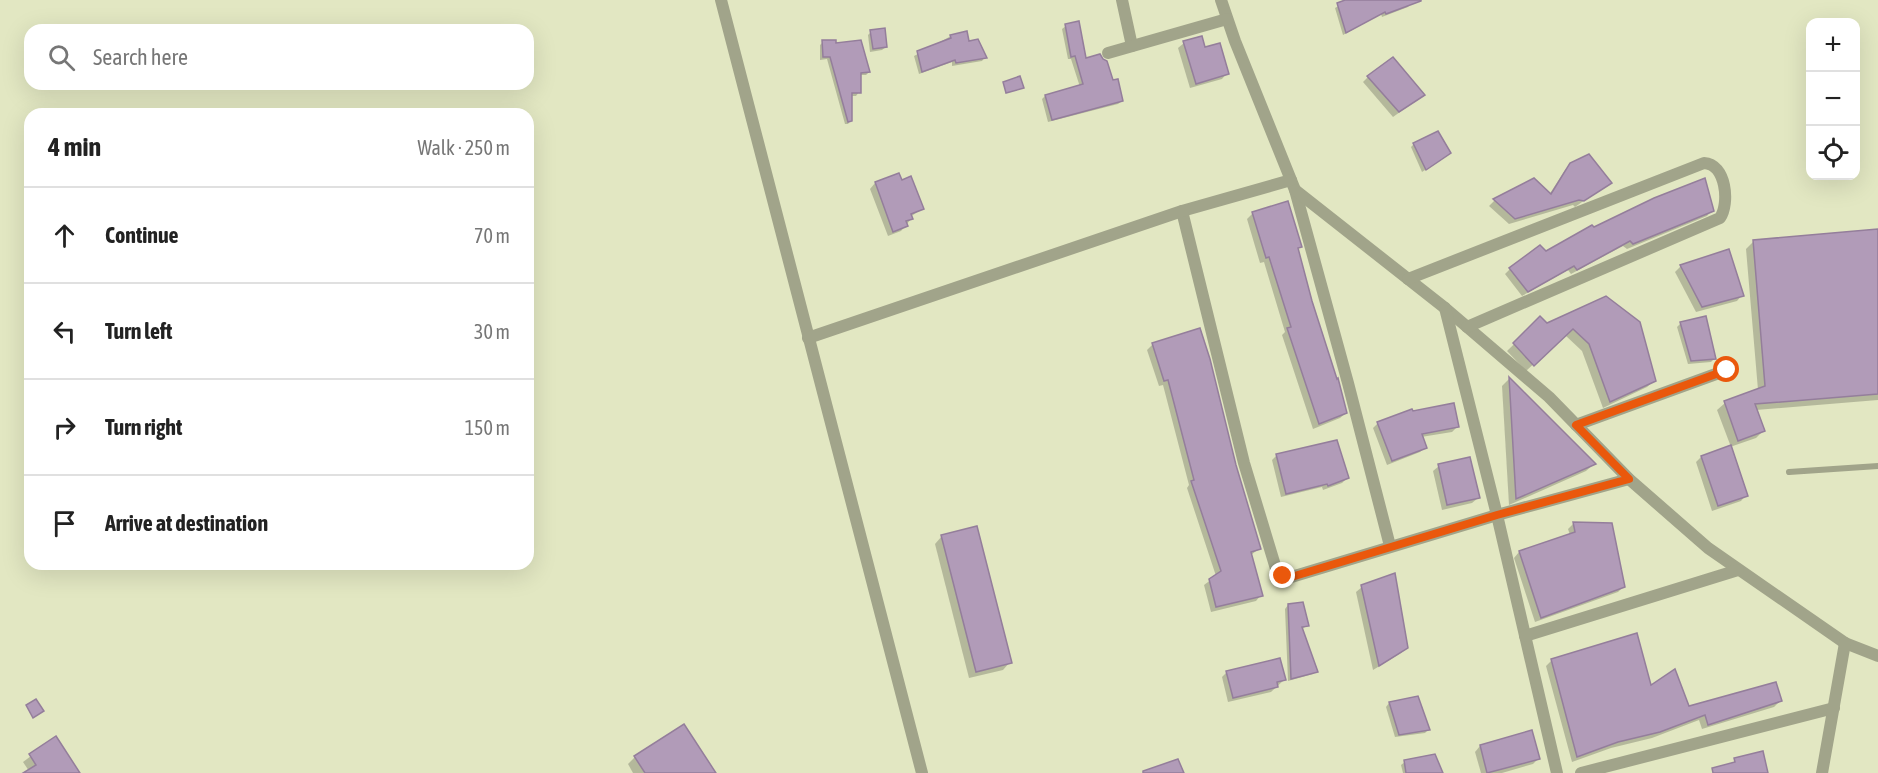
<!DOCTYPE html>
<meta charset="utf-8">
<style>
:root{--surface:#fff;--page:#f6f6f6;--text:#222;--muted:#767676;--line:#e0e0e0}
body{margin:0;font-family:"Asap Condensed",sans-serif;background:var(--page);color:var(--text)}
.controls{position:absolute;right:18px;top:18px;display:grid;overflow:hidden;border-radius:12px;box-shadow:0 6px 24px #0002}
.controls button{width:54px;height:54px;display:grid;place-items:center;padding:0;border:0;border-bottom:2px solid var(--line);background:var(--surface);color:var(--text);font:30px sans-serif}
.stop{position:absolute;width:18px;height:18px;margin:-14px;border:4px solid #ea580c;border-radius:50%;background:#fff}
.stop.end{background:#ea580c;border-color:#fff;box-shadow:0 2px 6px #0008}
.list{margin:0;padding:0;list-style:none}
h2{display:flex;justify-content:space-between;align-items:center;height:78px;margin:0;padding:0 24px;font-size:26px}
h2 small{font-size:20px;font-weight:400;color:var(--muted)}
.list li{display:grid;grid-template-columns:39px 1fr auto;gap:18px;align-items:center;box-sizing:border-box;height:96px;padding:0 24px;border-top:2px solid var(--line)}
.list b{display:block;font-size:22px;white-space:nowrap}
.list em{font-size:20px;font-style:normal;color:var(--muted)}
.icon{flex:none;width:33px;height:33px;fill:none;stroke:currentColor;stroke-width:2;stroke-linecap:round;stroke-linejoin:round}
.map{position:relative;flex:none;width:1878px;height:773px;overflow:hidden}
.search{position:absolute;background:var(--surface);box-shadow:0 6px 24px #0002;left:24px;top:24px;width:510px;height:66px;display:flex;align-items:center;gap:15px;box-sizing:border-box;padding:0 21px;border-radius:18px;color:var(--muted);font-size:22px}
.panel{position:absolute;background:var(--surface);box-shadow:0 6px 24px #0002;left:24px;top:108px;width:510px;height:462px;border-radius:18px}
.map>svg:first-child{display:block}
.shadow{fill:#0003}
.building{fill:#b19bb8;stroke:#947e9b;stroke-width:1.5}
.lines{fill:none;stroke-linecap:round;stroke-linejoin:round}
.service{stroke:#a1a48a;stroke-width:6}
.minor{stroke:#a1a48a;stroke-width:12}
.route{stroke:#ea580c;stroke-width:8}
</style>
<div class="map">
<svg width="1878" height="773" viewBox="0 0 1878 773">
<rect width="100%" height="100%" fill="#e2e7c2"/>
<!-- shadow -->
<g class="shadow">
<polygon points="1349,0 1410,0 1411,3 1408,7 1382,17 1381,14 1343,35 1335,8"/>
<polygon points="1066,26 1085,60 1112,82 1122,101 1118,104 1048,122 1042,99 1045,96 1080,87 1071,59 1068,59 1062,29"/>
<polygon points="871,32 886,47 882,50 870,52 868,35"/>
<polygon points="951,36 968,43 985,57 982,61 952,66 952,62 919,74 914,56"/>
<polygon points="823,42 834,45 869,72 866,75 859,75 859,92 856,96 851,96 851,120 848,124 845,124 827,59 820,60 820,45"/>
<polygon points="1184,43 1204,49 1227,73 1222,79 1190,88 1178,48"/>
<polygon points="1368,77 1417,100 1393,117 1363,82"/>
<polygon points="1414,144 1446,156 1422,172 1411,147"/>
<polygon points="1571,164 1610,182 1575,207 1573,205 1509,224 1489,206 1494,201 1534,180 1549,195 1565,170"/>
<polygon points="898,175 901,182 922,209 910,217 911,219 901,231 888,236 870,189 875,183"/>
<polygon points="1287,203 1300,247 1297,250 1346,413 1340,418 1313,429 1282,335 1285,332 1264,262 1260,263 1247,219 1252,214"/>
<polygon points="1712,210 1707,216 1627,249 1623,246 1571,274 1568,270 1522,296 1505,274 1510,269 1594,229"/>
<polygon points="1878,230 1878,400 1756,410 1763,431 1756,438 1730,447 1746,495 1741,501 1712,511 1696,462 1701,457 1731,447 1717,410 1725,403 1758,390 1746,249 1754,241"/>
<polygon points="1681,266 1742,295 1737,301 1696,312 1675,272"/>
<polygon points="1606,297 1655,380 1647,387 1603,408 1582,351 1565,335 1526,371 1507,351 1540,319 1546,325"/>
<polygon points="1705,318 1714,359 1711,362 1688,364 1677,327 1680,324"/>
<polygon points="1153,344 1235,465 1260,548 1251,555 1261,595 1256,601 1211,612 1204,585 1216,576 1187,488 1189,485 1163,385 1159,386 1147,350"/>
<polygon points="1509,379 1594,464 1586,471 1509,505 1502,386"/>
<polygon points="1378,423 1457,427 1452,432 1421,437 1425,447 1420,452 1387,465 1373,428"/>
<polygon points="1277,455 1347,478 1342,483 1323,490 1322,487 1281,497 1272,460"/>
<polygon points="1439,466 1478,498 1472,503 1442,510 1433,471"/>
<polygon points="1573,524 1610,524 1624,586 1618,592 1535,622 1514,558 1519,552 1570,535 1568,529"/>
<polygon points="942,536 1010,662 1003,670 969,678 935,544"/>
<polygon points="1362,587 1407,648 1401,653 1373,670 1356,592"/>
<polygon points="1288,605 1308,625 1302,629 1317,671 1313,674 1288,681 1285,609"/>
<polygon points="1552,660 1650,687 1688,708 1780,701 1774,707 1702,729 1699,720 1652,738 1611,748 1572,762 1546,666"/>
<polygon points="1227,672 1284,680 1271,692 1228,702 1222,677"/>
<polygon points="1417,698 1428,730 1425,733 1395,737 1386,707 1389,703"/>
<polygon points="1531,732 1538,759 1533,764 1502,773 1481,773 1475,752 1480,746"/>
<polygon points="55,738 78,773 26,773 29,771 23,762"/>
<polygon points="635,757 714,773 633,773 628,764"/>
<polygon points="1405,762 1441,773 1403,773 1401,765"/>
</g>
<!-- building -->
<g class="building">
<polygon points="1345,0 1421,0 1421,1 1386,14 1385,12 1346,33 1337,3"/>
<polygon points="1079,21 1086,58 1100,54 1103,59 1107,61 1113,80 1118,79 1123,101 1052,120 1045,95 1083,84 1075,56 1071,57 1065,24"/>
<polygon points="885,28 887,47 873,49 870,30"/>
<polygon points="967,31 969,41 978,39 987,58 956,63 955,60 922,72 917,51 951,38 950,35"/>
<polygon points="1202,36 1205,47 1220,43 1229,74 1196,84 1183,41"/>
<polygon points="822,40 836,40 836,43 861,40 870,72 861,73 861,93 852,93 852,121 848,122 830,57 823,57"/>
<polygon points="1393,57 1425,95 1399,112 1367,76"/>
<polygon points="1020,76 1024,88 1006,93 1003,82"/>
<polygon points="1438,131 1451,153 1426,170 1413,143"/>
<polygon points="1589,154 1612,183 1584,201 1579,200 1515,219 1493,199 1534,178 1551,194 1570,163"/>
<polygon points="899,173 902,180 911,176 924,209 911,214 913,219 906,221 908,226 893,232 875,182"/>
<polygon points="1705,178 1714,211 1633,244 1630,241 1577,270 1574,266 1528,292 1509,268 1540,245 1546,251 1592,225 1594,227 1654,198"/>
<polygon points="1288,201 1302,247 1298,248 1312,301 1337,379 1338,378 1347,413 1319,424 1287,328 1291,327 1269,257 1266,258 1252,212"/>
<polygon points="1878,229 1878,394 1755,404 1765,431 1738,441 1724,401 1765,386 1753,240"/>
<polygon points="1729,249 1744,296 1702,307 1680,265"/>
<polygon points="1606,296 1640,322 1656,381 1610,402 1589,344 1573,329 1534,366 1513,343 1540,316 1547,323"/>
<polygon points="1706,316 1716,359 1691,361 1680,322"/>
<polygon points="1200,328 1210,359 1236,465 1261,549 1251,552 1263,596 1216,607 1209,579 1221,571 1191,481 1194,480 1168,380 1164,381 1152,343"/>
<polygon points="1509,377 1596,464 1516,499"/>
<polygon points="1454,403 1459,427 1422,434 1427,448 1392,461 1377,422 1412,409 1413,411"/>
<polygon points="1337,440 1349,478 1328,486 1327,484 1286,494 1276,454"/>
<polygon points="1731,445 1748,496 1718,506 1701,456"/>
<polygon points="1470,457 1480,498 1447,505 1438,464"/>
<polygon points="1573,522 1612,523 1625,587 1541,618 1519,551 1575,532"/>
<polygon points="977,526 1012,663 976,672 941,535"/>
<polygon points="1395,573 1408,648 1379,666 1361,585"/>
<polygon points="1303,602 1309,626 1302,627 1318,672 1291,679 1288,604"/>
<polygon points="1637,633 1651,685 1675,669 1689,706 1776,682 1782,701 1708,725 1705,715 1660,732 1618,742 1577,757 1551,659"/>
<polygon points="1280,658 1286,680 1277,682 1278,687 1233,698 1226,671"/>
<polygon points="1418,696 1430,730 1399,735 1389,702"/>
<polygon points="36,699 44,711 33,718 26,705"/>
<polygon points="684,724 716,773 645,773 634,756"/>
<polygon points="1532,730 1540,759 1487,773 1480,745"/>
<polygon points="56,736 80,773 23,773 36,765 29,754"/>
<polygon points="1763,751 1768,773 1713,773 1712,768 1735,762 1734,758"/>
<polygon points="1435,754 1443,773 1406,773 1404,760"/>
<polygon points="1178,759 1184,773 1143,773 1143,771"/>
</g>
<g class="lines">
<!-- service -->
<polyline class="service" points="1789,472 1878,466"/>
<!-- minor -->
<g class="minor">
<polyline points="721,0 922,773"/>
<polyline points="1122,0 1132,46"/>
<polyline points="1221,0 1235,41 1295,190 1348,383 1390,546"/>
<polyline points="1108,53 1227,19"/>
<polyline points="1295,190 1445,308 1549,397 1629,479 1708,548 1845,643 1878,656"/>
<polyline points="1182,211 1244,463 1277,572 1288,578 1497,515 1629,479"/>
<path d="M1408,279L1704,163C1726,164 1730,203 1720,218L1467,327"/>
<polyline points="1445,308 1497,515 1557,773"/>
<polyline points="808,338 1182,211 1291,180"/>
<polyline points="1576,425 1727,370"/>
<polyline points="1525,636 1738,570"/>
<polyline points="1581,773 1834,708"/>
<polyline points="1822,773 1845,643"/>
</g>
</g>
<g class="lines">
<!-- route -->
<polyline class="route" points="1283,576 1288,578 1497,515 1629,479 1576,425 1727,370"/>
</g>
</svg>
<div class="controls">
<button>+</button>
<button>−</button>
<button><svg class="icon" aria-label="locate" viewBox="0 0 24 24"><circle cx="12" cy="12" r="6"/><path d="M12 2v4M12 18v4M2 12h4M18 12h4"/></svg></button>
</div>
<div class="stop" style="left:1727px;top:370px"></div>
<div class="stop end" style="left:1283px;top:576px"></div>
<div class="search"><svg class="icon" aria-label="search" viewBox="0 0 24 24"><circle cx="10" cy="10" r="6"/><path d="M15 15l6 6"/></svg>Search here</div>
<section class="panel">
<h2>4 min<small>Walk · 250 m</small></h2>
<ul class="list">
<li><svg class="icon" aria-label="ahead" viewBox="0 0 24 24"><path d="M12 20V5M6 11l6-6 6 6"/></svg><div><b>Continue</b></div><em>70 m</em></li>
<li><svg class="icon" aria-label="left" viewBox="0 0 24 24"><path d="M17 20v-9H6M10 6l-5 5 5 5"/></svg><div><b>Turn left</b></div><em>30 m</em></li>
<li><svg class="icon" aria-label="right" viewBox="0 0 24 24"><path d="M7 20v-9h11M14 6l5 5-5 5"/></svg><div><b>Turn right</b></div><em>150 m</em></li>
<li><svg class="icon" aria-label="arrive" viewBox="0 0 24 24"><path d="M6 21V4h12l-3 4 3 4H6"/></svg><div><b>Arrive at destination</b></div></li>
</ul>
</section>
</div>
